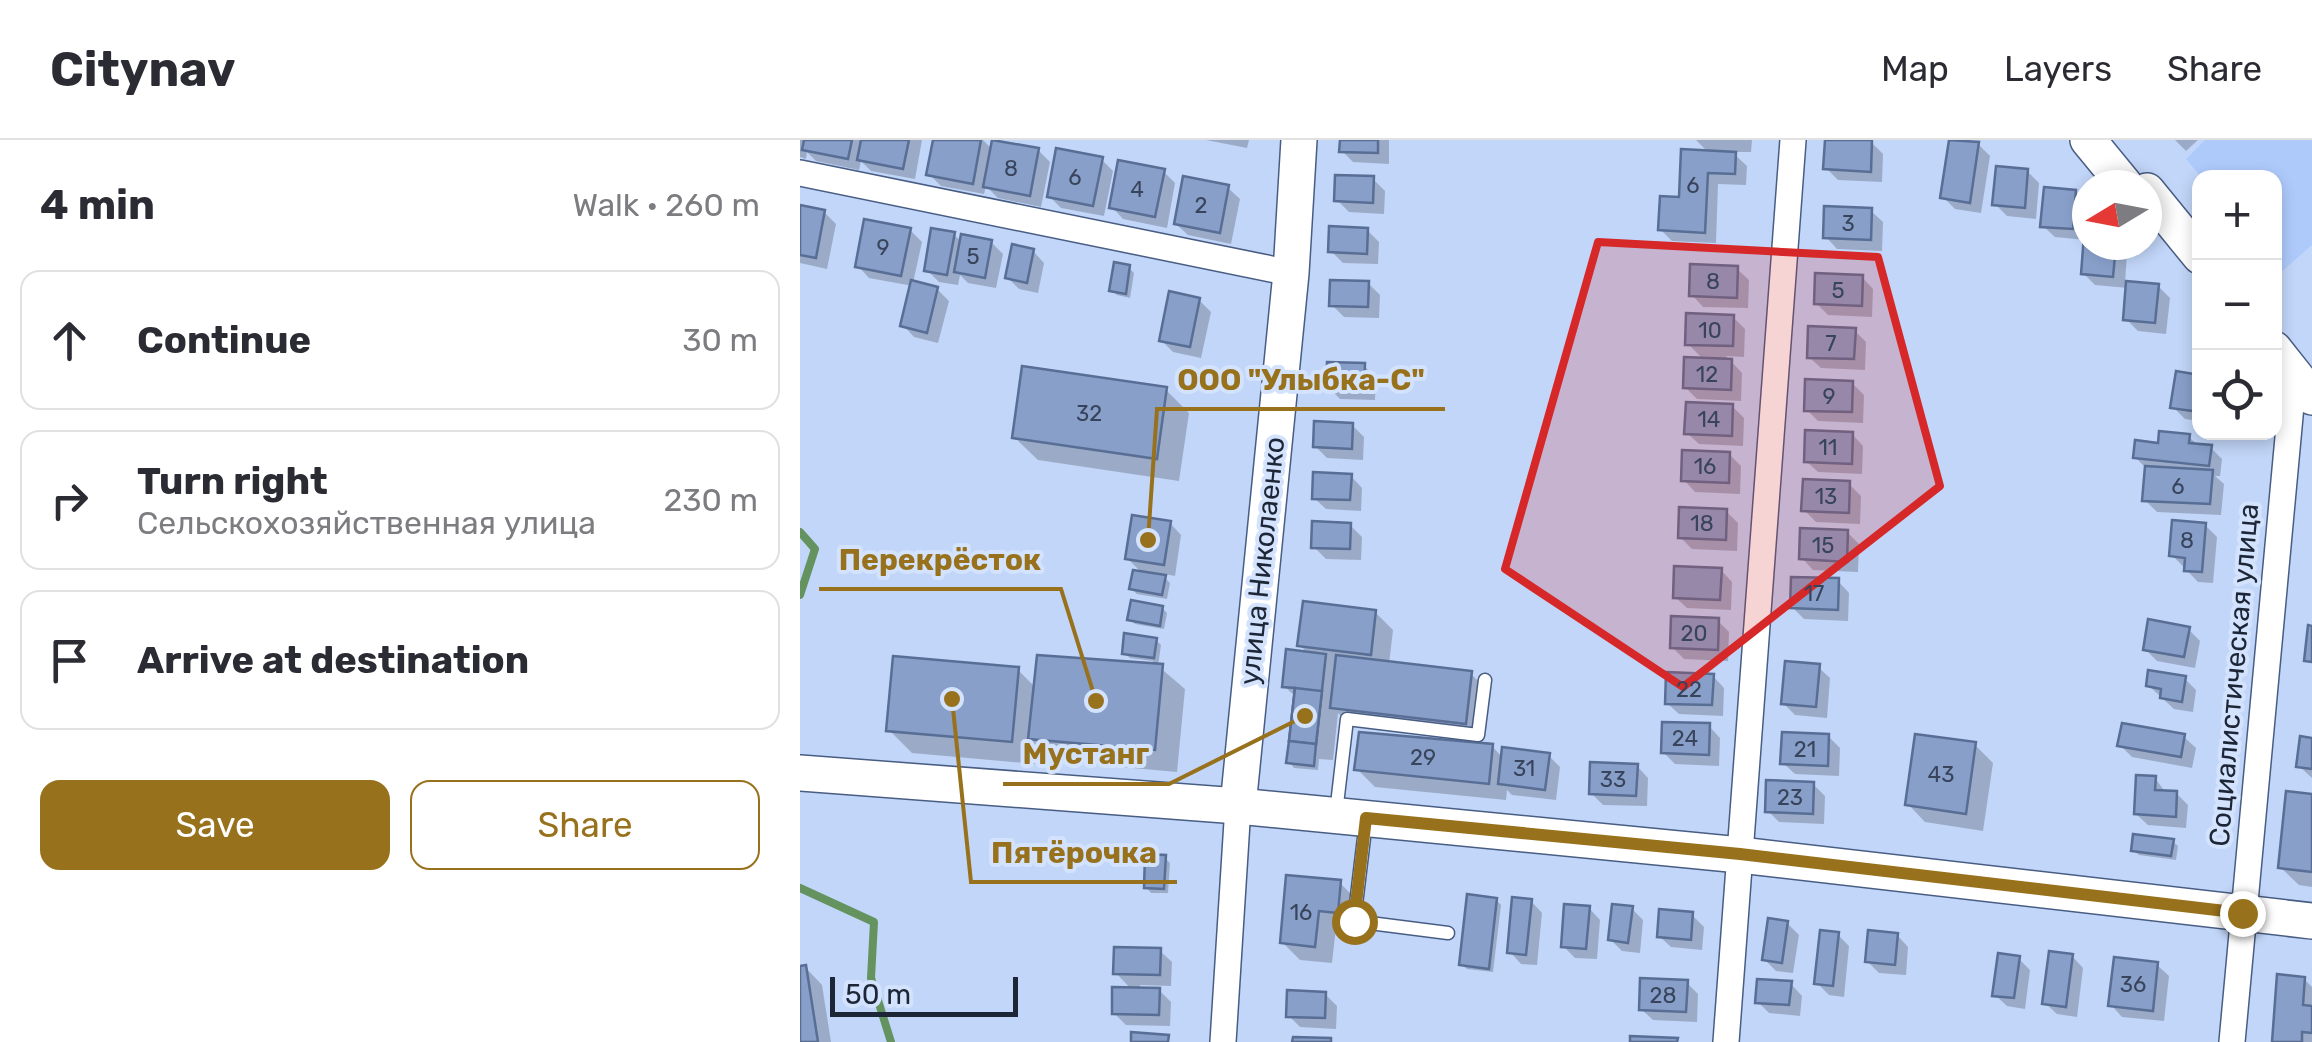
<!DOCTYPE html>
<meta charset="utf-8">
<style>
:root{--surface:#fff;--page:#f2f2f3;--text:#2b2b33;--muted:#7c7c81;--line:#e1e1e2;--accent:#98711c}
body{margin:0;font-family:Rubik,sans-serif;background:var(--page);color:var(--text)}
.controls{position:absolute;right:30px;top:30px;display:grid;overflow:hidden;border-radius:20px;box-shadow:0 5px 15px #0003}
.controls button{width:90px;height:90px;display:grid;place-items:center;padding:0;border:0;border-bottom:2px solid var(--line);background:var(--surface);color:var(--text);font:50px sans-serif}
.compass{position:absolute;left:1272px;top:30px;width:90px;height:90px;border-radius:50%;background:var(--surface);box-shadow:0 5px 15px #0003;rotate:260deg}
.scale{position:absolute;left:30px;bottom:25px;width:188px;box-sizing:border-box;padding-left:10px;border:5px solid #1d2637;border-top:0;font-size:28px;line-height:35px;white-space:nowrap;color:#1d2637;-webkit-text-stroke:8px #d3e2fd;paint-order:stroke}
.stop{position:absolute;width:30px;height:30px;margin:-22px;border:8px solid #98711c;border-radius:50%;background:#fff}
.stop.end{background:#98711c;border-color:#fff;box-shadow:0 2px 10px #0008}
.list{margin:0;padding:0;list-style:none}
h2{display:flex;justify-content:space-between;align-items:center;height:130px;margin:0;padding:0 40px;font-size:42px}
h2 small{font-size:32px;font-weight:400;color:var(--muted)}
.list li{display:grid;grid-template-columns:65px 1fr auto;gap:30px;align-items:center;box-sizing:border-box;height:140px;margin:0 20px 20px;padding:0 20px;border:2px solid var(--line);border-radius:20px}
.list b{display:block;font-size:38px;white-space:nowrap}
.list p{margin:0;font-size:32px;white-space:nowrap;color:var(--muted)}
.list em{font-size:32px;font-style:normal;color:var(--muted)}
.actions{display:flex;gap:20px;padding:30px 40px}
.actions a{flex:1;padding:22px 0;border:2px solid var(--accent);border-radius:20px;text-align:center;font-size:35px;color:var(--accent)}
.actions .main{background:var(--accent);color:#fff}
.icon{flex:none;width:55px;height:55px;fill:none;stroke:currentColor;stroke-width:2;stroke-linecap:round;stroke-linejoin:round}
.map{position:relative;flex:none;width:1512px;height:902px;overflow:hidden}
header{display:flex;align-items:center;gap:60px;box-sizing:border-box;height:140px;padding:0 50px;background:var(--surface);border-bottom:2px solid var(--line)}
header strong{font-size:48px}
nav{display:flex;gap:55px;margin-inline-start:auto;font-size:35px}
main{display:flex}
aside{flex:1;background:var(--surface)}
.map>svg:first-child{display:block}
.built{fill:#aecafb}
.shadow{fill:#0003}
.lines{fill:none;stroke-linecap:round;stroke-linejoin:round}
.stream{stroke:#64935f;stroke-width:8}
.building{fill:#889fc9;stroke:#586e95;stroke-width:2.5}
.lane-casing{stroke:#485d83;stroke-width:15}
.street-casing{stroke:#485d83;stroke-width:28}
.secondary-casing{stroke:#485d83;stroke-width:38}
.lane{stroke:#fff;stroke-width:12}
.street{stroke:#fff;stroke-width:25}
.secondary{stroke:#fff;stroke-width:35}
.route{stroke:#98711c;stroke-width:12}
.marked{fill:#d62828;fill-opacity:0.2;stroke:#d62828;stroke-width:8;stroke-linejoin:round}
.labels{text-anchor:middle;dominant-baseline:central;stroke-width:8;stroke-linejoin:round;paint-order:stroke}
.number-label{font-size:22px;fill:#38445c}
.street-label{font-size:28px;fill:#1d2637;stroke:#d3e2fd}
.leader{fill:none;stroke:#98711c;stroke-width:4}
.callout-dot{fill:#98711c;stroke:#d3e2fd;stroke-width:4}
.callout-label{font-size:30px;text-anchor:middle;font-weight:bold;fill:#98711c;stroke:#d3e2fd;stroke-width:8;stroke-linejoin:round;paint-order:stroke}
</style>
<header>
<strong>Citynav</strong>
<nav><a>Map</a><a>Layers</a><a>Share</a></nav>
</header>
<main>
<aside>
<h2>4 min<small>Walk · 260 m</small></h2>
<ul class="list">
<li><svg class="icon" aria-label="ahead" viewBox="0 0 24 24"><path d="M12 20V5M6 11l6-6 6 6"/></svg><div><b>Continue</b></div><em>30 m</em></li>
<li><svg class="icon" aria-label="right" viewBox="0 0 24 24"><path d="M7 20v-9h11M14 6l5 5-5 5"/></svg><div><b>Turn right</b><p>Сельскохозяйственная улица</p></div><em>230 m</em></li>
<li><svg class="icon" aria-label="arrive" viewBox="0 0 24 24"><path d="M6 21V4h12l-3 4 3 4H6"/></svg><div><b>Arrive at destination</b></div></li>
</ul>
<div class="actions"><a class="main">Save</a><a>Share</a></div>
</aside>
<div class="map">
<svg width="1512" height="902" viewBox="0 0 1512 902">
<rect width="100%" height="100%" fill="#c2d6f9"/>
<!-- built -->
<polygon class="built" points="1405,0 1512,0 1512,105 1479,134 1474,128 1474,38 1401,37 1386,19"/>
<!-- shadow -->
<g class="shadow">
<polygon points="0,0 122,0 115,39 71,31 61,21 59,30 16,21 7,12 6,19 0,17"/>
<polygon points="136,0 183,0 193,10 238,10 250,22 241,67 198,58 186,46 184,54 141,46 129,34"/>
<polygon points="406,0 449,0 447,8"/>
<polygon points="542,0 589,0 589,24 553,22 542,11"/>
<polygon points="896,0 952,0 951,12 932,12 947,26 946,45 918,44 916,103 872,101 860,89 909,13"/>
<polygon points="1152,0 1178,4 1190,16 1181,73 1155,69 1143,57"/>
<polygon points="1375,0 1398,0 1386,11"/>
<polygon points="1071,2 1083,14 1082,42 1038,40 1026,28"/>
<polygon points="302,20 313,31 304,76 261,68 249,56"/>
<polygon points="363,31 375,43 367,88 323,79 312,67"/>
<polygon points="1227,31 1239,43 1236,79 1207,76 1195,64"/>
<polygon points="573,39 585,51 584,74 549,72 537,60"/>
<polygon points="428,48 440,59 431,104 388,95 376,84"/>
<polygon points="1275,52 1287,64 1284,97 1287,97 1287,105 1321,105 1327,112 1325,143 1358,146 1370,158 1366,194 1338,191 1326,179 1328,148 1295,145 1283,133 1286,100 1255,97 1243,86"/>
<polygon points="0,67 24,72 36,84 27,129 0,123"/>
<polygon points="1071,71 1083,82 1082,111 1037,109 1026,97"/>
<polygon points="110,90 122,102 113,143 137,149 149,161 138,203 114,197 103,185 113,146 69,138 58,126"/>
<polygon points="567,90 579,102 578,124 543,123 531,111"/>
<polygon points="153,94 162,102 191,102 203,114 196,148 168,143 160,135 158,145 139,142 127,130"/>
<polygon points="233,111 244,123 238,153 219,149 207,137"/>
<polygon points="329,128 334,133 330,158 317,155 311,150"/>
<polygon points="937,129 949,140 948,168 903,167 892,155"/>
<polygon points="1062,137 1073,149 1072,177 1028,175 1016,163"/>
<polygon points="568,143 580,155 579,178 544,177 532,165"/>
<polygon points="399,160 411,172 401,218 373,212 361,200"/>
<polygon points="933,177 945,189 944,217 926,216 942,233 941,261 897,259 885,247 904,220 888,204"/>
<polygon points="1054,190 1066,202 1065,230 1021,228 1009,217"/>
<polygon points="564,226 576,237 575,260 540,259 528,247"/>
<polygon points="1400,237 1400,281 1385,279 1373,267"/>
<polygon points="1052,243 1064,255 1063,283 1018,281 1007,270"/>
<polygon points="366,250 389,273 379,341 238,320 214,297"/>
<polygon points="932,266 944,278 943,306 899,304 887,293"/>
<polygon points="552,285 564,297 563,320 527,318 515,306"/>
<polygon points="1052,294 1063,306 1062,334 1018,332 1006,321"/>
<polygon points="1389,297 1399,306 1410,307 1422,319 1420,336 1415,336 1424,344 1421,375 1357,372 1345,360 1347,329 1335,317"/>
<polygon points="929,314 941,326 940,354 895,352 884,340"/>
<polygon points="551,336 562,348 561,371 526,369 514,358"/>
<polygon points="1049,344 1061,356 1060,384 1016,382 1004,370"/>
<polygon points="926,371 938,383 937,411 892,409 880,397"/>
<polygon points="370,383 381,395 375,436 360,433 370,443 367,459 337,454 332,449 343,434 328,419"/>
<polygon points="550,385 562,397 561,420 526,419 514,407"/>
<polygon points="1405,385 1417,397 1413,443 1398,442 1372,415"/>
<polygon points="1047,392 1059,404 1058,432 1013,430 1002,418"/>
<polygon points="921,430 932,442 931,470 887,468 875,457"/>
<polygon points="1038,441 1049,453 1048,481 1004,479 992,467"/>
<polygon points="362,468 367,473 364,489 335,484 330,479"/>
<polygon points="575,472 593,490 589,524 671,534 689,552 683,601 550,585 538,573 533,620 519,619 518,630 494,628 489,622 496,557 484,546 509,515 500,505"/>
<polygon points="918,481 929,492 928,521 884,519 872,507"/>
<polygon points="1388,489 1400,501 1395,528 1357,521 1345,509"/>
<polygon points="356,500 361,505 358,526 385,549 377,632 254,621 236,604 235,624 112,613 89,590 217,529 236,548 353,525 353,521 330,518 324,513"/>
<polygon points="1018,527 1030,538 1027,578 995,575 983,563"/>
<polygon points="913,536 924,548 923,576 879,574 867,563"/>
<polygon points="1385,539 1396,550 1393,572 1374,569 1348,545"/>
<polygon points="909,586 920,598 919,626 875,624 863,612"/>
<polygon points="1028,596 1040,608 1039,636 995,634 983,623"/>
<polygon points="1384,597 1396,608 1392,628 1332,617 1320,605"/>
<polygon points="1512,600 1512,638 1499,626"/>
<polygon points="1175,605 1193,623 1183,691 1125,682 1108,664"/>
<polygon points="692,606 703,618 748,615 760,627 756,660 712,655 707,650 706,660 575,647 557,629"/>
<polygon points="837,626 848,638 847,666 803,665 791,653"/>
<polygon points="1355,638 1366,653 1376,653 1388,665 1386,688 1348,685 1336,674"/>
<polygon points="1013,644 1025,656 1024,684 979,682 968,671"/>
<polygon points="1512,656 1512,747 1499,745 1481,728"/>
<polygon points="1372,701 1378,706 1376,720 1339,715 1333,710"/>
<polygon points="365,718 370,723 368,753 351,753 346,747"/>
<polygon points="540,743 558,761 555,789 536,787 532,823 500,820 482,802"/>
<polygon points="696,760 701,765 693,832 667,829 661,824"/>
<polygon points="731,761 742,773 737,825 721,824 710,812"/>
<polygon points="789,768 800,780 797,819 775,818 763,806"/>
<polygon points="831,768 843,780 840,813 822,811 810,799"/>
<polygon points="892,775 904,787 902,810 871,807 859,796"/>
<polygon points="987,783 999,795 993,833 976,831 964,819"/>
<polygon points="1038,795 1049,806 1044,857 1029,855 1017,843"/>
<polygon points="1097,795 1108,807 1106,835 1079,833 1067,821"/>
<polygon points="360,811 372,822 371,846 340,845 340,850 359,850 371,862 370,886 326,885 314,873 332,850 316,833"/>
<polygon points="1272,816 1283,828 1277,877 1257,874 1245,863"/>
<polygon points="1218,818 1230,830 1225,869 1207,866 1195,855"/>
<polygon points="1357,825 1369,836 1364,881 1322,877 1311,865"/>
<polygon points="5,827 22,845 31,902 0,902 0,828"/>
<polygon points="1504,839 1512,847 1512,902 1475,902"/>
<polygon points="887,843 898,854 897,882 853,880 841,869"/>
<polygon points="991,844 1002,856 1000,876 969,873 958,862"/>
<polygon points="525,854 537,866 536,889 500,887 489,876"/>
</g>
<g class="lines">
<!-- stream -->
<g class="stream">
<polyline points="0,392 15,409 0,455"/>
<polyline points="0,748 74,782 71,838 91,902"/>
</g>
</g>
<!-- building -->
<g class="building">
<polygon points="4,0 52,0 48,19 2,10"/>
<polygon points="61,0 109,0 103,29 57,20"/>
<polygon points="133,0 181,0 173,44 126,35"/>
<polygon points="192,0 239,8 230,56 183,47"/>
<polygon points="540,0 578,0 578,13 539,12"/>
<polygon points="1025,0 1072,0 1071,32 1023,29"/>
<polygon points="1149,0 1179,2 1170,63 1140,58"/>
<polygon points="256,8 303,17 293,66 247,57"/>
<polygon points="881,9 936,12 935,34 908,33 905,93 858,90 860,56 879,57"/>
<polygon points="318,20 365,29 355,77 309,68"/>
<polygon points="1196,26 1228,29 1225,68 1192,65"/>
<polygon points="535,35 574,36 573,63 534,61"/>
<polygon points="383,36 429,45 420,93 374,84"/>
<polygon points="1244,47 1276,50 1273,89 1240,87"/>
<polygon points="0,65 25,70 16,118 0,115"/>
<polygon points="1024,66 1072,68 1071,100 1023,98"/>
<polygon points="64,79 111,88 101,136 55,127"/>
<polygon points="529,86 568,88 567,114 528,112"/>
<polygon points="131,88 155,92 147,135 124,131"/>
<polygon points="161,94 192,100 185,138 154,132"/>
<polygon points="1284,95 1287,105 1316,105 1313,137 1281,134"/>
<polygon points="212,104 234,109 227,143 205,138"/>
<polygon points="314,122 330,125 326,154 309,151"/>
<polygon points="890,124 938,126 937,158 889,156"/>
<polygon points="1015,133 1063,135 1062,166 1014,164"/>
<polygon points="111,140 138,147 127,193 100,186"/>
<polygon points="530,140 569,141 568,167 529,166"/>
<polygon points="1326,141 1359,144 1355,183 1323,180"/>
<polygon points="369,151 400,158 390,207 359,201"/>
<polygon points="886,173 934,175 933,206 885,205"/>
<polygon points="1008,186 1056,188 1054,219 1007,218"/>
<polygon points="884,217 932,219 931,250 883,248"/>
<polygon points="527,222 565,223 564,249 526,248"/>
<polygon points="222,226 367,247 357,319 212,298"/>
<polygon points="1376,231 1400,235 1400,272 1370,268"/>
<polygon points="1005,239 1053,241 1052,272 1004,271"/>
<polygon points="886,262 933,264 932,296 884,294"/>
<polygon points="514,281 553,283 552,309 513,307"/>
<polygon points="1005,290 1053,292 1052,324 1004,322"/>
<polygon points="1359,291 1390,294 1389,303 1412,305 1409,326 1333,318 1335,300 1358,303"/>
<polygon points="882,310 930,312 929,343 881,341"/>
<polygon points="1345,326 1413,330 1410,364 1342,361"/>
<polygon points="513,332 552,334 550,360 512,359"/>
<polygon points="1003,339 1050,341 1049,373 1001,371"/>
<polygon points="879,367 927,369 926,400 878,398"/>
<polygon points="332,375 371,381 364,425 325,419"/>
<polygon points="1372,380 1406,383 1402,432 1384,431 1385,418 1369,416"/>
<polygon points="512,381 551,383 550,409 511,408"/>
<polygon points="1000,388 1048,390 1047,422 999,419"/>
<polygon points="874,426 922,428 920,460 873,458"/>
<polygon points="333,430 366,435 362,455 329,449"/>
<polygon points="991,437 1039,438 1038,470 990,468"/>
<polygon points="331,460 363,466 360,486 327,480"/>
<polygon points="503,461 576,470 571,515 497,506"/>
<polygon points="871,476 919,478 918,510 870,508"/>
<polygon points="1348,479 1390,487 1384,517 1343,510"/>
<polygon points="1508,485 1512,486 1512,522 1504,521"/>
<polygon points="324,493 357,498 354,518 322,514"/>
<polygon points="486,509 526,514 516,604 489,601 495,548 482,547"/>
<polygon points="237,515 363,524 355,610 228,599"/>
<polygon points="536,515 672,531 666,584 530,568"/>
<polygon points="93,516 219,527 212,602 86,591"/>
<polygon points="985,521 1020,524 1016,567 981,564"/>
<polygon points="1348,530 1386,536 1382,562 1360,558 1361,549 1346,546"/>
<polygon points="866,532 914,534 912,565 865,564"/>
<polygon points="495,548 522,551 516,604 489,601"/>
<polygon points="862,582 910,583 909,615 861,613"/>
<polygon points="1322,583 1385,594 1381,617 1317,606"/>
<polygon points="559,592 693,604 689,644 554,630"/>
<polygon points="982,592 1029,594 1028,626 980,624"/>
<polygon points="1115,594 1176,602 1166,674 1105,665"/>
<polygon points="1500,596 1512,598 1512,629 1496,627"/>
<polygon points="489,601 516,604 514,626 486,623"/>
<polygon points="702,607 750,613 745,650 698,644"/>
<polygon points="790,622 838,624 836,656 789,654"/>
<polygon points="1336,635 1356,636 1355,650 1377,651 1376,677 1334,674"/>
<polygon points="966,640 1014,642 1013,674 965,672"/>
<polygon points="1486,651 1512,654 1512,732 1478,728"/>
<polygon points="1333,694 1374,699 1371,716 1331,711"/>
<polygon points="345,714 366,715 364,749 344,748"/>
<polygon points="486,735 541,740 538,773 519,771 515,807 480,803"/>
<polygon points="667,754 697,758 689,829 659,825"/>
<polygon points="712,757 732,759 726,815 707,813"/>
<polygon points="764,764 790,766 786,809 761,807"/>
<polygon points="812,764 833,766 828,803 808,800"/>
<polygon points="859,769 893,772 891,800 857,797"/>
<polygon points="968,778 988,781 982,823 962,820"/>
<polygon points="1020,790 1039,792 1033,846 1014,844"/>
<polygon points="1068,790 1098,793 1095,825 1065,822"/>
<polygon points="314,807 361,808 360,835 313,834"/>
<polygon points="1249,811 1273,814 1266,867 1242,864"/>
<polygon points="1198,813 1220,816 1214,858 1192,856"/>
<polygon points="1314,817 1358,822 1353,871 1308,866"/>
<polygon points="6,825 18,902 0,902 0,826"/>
<polygon points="1477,834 1505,837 1503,865 1512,866 1512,893 1502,892 1502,902 1472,902"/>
<polygon points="840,838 888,840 886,872 839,870"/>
<polygon points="957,839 992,841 989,865 955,863"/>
<polygon points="312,847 360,848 359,875 312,874"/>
<polygon points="487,850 526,852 525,878 486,877"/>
<polygon points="331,892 369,895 368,902 331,902"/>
<polygon points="830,896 878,898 877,902 830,902"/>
<polygon points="493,897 531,898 531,902 492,902"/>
</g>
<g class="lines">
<!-- lane casing -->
<g class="lane-casing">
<g id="lane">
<polyline points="536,673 547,579 678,595 685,540"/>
<polyline points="566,681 554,781 648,793"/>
</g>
</g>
<!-- street casing -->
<g class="street-casing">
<g id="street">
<polyline points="0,33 491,133"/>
<polyline points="423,902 438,666"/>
<polyline points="926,902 993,0"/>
<polyline points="1432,902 1494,233"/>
</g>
</g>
<!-- secondary casing -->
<g class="secondary-casing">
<g id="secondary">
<polyline points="1288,0 1325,45"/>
<polyline points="1347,51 1400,116"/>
<polyline points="1474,209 1512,257"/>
<polyline points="0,633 438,666 940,715 1512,781"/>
<polyline points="438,666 491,133 499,0"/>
</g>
</g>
<!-- lane -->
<use href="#lane" class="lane"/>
<!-- street -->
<use href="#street" class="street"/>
<!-- secondary -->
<use href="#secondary" class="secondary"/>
</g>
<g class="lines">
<!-- route -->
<polyline class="route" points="554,781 566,678 940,714 1442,773"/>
</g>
<!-- marked area -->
<path class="marked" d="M798,102L1078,117L1140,346L883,547L705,429Z"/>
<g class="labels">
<!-- number labels -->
<g class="number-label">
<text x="211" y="28">8</text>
<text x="275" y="37">6</text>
<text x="893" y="45">6</text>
<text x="337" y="49">4</text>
<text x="401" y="65">2</text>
<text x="1048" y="83">3</text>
<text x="83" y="107">9</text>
<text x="173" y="116">5</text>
<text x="913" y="141">8</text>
<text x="1038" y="150">5</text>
<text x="910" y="190">10</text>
<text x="1031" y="203">7</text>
<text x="907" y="234">12</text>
<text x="1029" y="256">9</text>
<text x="289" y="273">32</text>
<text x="909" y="279">14</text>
<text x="1028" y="307">11</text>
<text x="905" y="326">16</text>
<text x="1378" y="346">6</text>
<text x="1026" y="356">13</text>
<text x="902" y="383">18</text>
<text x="1387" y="400">8</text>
<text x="1023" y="405">15</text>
<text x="1014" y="453">17</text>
<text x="894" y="493">20</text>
<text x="889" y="549">22</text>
<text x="885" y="598">24</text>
<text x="1005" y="609">21</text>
<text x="623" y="617">29</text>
<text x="724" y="628">31</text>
<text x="1141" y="634">43</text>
<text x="813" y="639">33</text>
<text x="990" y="657">23</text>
<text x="501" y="772">16</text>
<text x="1333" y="844">36</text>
<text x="863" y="855">28</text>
</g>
<!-- street labels -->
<g class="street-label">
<text transform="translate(462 421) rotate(-84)">улица Николаенко</text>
<text transform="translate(1434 535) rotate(-85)">Социалистическая улица</text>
</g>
</g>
<!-- callouts -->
<path class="leader" d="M348 400L357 269H645M296 561L261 449H19M505 576L369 644H203M152 559L171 742H377"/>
<g class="callout-dot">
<circle cx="348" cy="400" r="10"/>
<circle cx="296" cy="561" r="10"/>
<circle cx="505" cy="576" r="10"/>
<circle cx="152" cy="559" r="10"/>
</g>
<g class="callout-label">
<text x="501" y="250">ООО "Улыбка-С"</text>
<text x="140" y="430">Перекрёсток</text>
<text x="286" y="624">Мустанг</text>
<text x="274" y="723">Пятёрочка</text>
</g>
</svg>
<div class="controls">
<button>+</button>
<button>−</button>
<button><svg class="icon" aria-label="locate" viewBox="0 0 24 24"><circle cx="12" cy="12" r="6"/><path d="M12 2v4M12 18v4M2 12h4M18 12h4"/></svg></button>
</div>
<svg class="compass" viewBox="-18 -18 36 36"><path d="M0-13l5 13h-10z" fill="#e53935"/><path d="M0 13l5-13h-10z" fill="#7c7c81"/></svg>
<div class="scale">50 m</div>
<div class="stop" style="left:554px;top:781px"></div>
<div class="stop end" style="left:1442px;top:773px"></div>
</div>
</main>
